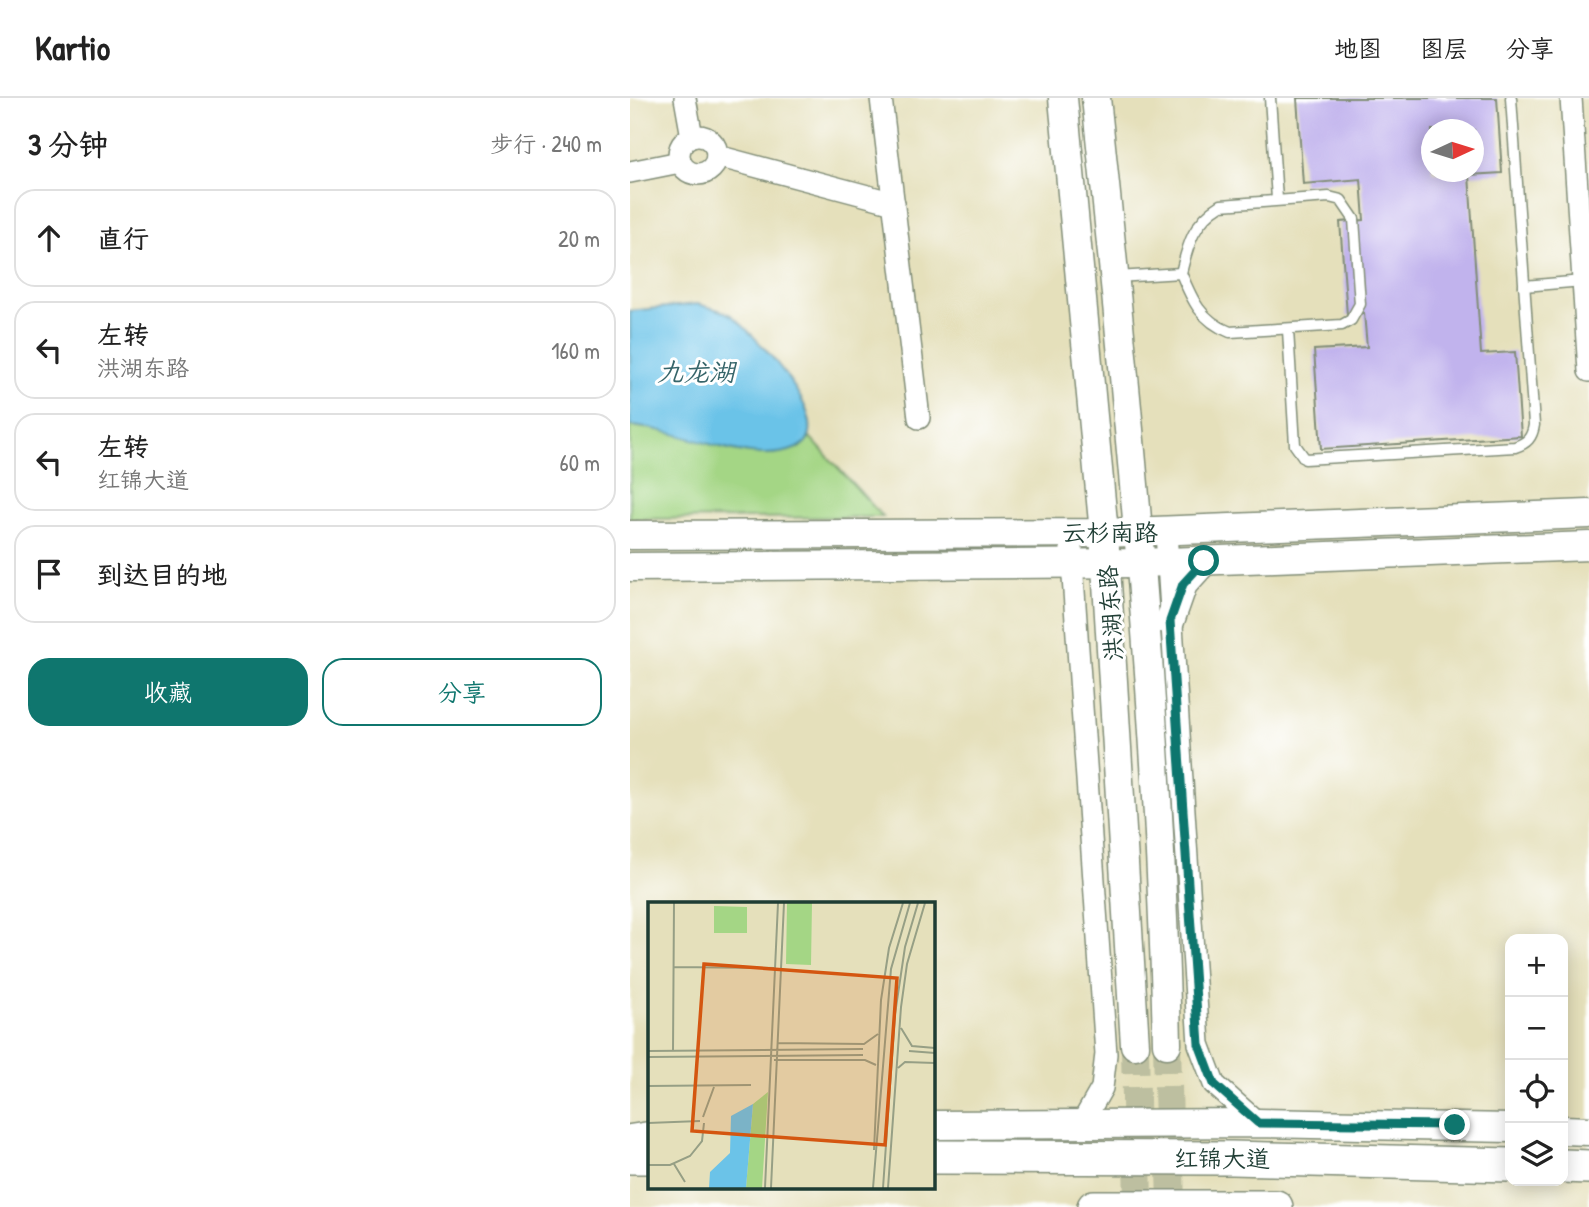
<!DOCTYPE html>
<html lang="zh">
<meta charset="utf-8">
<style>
:root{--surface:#fff;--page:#f6f6f6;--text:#222;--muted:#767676;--line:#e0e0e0;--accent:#0f766e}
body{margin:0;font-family:"Patrick Hand","LXGW WenKai TC",sans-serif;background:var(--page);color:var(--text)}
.controls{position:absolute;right:21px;bottom:21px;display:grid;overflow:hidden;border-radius:14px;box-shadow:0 4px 18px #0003}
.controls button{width:63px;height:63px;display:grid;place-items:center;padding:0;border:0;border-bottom:2px solid var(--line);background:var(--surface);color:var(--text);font:35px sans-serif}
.compass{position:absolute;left:791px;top:21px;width:63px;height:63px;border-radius:50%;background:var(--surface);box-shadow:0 4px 18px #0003;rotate:86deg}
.stop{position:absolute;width:21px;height:21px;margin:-16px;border:5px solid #0f766e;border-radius:50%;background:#fff}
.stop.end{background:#0f766e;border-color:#fff;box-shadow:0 2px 7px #0008}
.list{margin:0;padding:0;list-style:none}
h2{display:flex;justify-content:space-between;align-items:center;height:91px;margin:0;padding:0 28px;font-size:30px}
h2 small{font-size:23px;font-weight:400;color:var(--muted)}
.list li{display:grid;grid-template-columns:46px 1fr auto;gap:21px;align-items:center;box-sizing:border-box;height:98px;margin:0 14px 14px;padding:0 14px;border:2px solid var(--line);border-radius:21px}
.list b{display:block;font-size:26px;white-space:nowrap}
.list p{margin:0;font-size:23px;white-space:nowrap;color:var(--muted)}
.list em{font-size:23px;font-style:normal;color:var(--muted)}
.actions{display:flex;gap:14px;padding:21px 28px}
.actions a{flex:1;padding:16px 0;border:2px solid var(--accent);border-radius:21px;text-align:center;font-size:24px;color:var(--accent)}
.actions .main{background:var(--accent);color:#fff}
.icon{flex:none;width:38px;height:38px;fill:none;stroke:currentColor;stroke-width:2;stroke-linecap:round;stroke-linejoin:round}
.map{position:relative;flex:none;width:959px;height:1109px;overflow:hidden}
header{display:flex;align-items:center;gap:42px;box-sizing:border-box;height:98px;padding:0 35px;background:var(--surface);border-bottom:2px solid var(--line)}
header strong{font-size:33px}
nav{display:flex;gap:38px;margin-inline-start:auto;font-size:24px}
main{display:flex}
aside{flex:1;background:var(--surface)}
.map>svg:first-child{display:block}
.green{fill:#a4d685;stroke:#628a5c;stroke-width:2}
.water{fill:#6bc3e8;stroke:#45808e;stroke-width:2}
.building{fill:#c1b3ed;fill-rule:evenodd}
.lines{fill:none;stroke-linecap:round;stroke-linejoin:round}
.secondary-tunnel{stroke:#bdbfa0;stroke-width:28;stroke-dasharray:28 14;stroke-linecap:butt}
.service-casing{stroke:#828e78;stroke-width:13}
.minor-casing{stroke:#828e78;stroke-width:24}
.secondary-casing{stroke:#828e78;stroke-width:31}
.trunk-casing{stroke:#828e78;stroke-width:36}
.service{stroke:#fff;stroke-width:10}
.minor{stroke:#fff;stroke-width:21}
.secondary{stroke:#fff;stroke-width:28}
.trunk{stroke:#fff;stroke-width:33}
.route{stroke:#0f766e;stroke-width:9}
.labels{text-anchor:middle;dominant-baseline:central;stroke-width:6;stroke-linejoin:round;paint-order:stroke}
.street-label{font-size:24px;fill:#1f3d34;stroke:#fff}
.water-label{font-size:26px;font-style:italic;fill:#36656a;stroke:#fff}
.inset-road{fill:none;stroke:#969f85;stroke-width:2}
.view{fill:#d45610;fill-opacity:0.15;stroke:#d45610;stroke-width:3.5}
.inset-edge{fill:none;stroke:#1f3d34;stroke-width:3.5}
</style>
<header>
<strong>Kartio</strong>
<nav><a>地图</a><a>图层</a><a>分享</a></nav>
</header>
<main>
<aside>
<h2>3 分钟<small>步行 · 240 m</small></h2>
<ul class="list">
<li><svg class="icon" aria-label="ahead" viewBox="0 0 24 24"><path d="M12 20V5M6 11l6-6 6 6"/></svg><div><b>直行</b></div><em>20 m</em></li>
<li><svg class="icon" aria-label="left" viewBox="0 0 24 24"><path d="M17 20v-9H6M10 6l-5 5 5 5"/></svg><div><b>左转</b><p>洪湖东路</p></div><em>160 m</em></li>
<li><svg class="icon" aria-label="left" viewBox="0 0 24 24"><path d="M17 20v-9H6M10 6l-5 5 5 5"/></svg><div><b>左转</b><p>红锦大道</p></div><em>60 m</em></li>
<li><svg class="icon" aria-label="arrive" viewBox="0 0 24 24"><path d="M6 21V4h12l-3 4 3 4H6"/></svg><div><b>到达目的地</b></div></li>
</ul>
<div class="actions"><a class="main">收藏</a><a>分享</a></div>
</aside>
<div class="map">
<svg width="959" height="1109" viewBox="0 0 959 1109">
<rect width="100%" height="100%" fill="#fff"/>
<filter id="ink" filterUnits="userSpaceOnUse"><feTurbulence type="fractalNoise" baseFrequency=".0143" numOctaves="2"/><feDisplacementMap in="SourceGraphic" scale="14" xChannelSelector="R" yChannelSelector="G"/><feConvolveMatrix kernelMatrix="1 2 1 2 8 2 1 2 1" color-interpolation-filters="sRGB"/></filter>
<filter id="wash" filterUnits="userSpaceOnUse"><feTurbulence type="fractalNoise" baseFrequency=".00686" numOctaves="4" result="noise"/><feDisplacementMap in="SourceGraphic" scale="28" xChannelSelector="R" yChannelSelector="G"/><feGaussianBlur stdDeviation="1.57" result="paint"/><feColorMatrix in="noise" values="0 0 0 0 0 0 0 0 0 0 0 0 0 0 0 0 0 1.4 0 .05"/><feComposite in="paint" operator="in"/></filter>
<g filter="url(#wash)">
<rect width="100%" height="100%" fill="#e5e0bb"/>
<!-- green -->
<polygon class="green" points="0,328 169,350 180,339 253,419 0,421"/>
<!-- water -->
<path class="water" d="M67,206C78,209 94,212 102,218C124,236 214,330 167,350C120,371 51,330 0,328V213Z"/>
<g id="blocks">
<!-- building -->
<path class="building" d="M667,0H867L872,75L839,77L851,256L885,254L891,338L691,351L684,252L737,249L734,215L717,217L710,124L734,122L731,81L673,86ZM802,32H844V74H802Z"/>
</g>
</g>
<g filter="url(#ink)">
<use href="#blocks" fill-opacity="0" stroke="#828e78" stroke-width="2"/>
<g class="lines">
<!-- secondary-tunnel -->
<g class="secondary-tunnel">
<polyline points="537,946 541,1109"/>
<polyline points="505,947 508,1109"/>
</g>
<!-- service casing -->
<g class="service-casing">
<g id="service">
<polyline points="640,0 647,101"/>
<path d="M699,99L711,102L724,121L730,206L721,222L712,227L600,234C571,223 562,202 551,175C558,146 564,123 591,107Z"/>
<polyline points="487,179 551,175"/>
<polyline points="894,188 953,183"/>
<path d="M658,232L665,347L675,361L885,349C897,345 902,340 904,327L881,0"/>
</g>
</g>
<!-- minor casing -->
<g class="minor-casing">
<g id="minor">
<polyline points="55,0 62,39"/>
<polyline points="251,0 289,320"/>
<polyline points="941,0 959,273"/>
<circle cx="68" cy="57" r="19"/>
<polyline points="87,58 264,105"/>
<polyline points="0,74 50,64"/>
<polyline points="536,434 569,946 584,986 628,1025"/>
<polyline points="441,450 476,956 472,990 452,1025"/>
</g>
</g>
<!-- secondary casing -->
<g class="secondary-casing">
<g id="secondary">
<polyline points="433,0 474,435 505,947"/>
<path d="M466,0C499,314 530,630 537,946"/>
<polyline points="0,437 474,435 959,416"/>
<polyline points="0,469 511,465 959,448"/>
<polyline points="540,523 553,486 574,463"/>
<polyline points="303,1027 628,1025 880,1030"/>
<polyline points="933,1032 959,1033"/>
<polyline points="0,1041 19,1038"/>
</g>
</g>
<!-- trunk casing -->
<g class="trunk-casing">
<g id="trunk">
<polyline points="0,1059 19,1059"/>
<polyline points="303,1059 602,1060 880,1067"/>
<polyline points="933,1068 959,1069"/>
<polyline points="464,1109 646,1109"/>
</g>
</g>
<!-- service -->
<use href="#service" class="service"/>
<!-- minor -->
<use href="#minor" class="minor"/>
<!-- secondary -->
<use href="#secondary" class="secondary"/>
<!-- trunk -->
<use href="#trunk" class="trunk"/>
</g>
</g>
<g class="lines" filter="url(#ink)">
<!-- route -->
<polyline class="route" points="574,463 553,486 540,523 569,946 584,986 628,1025 825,1027"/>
</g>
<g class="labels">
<!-- street labels -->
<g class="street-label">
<text x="480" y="434">云杉南路</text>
<text transform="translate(480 515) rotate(-94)">洪湖东路</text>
<text x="592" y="1060">红锦大道</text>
</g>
<!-- water labels -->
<g class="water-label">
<text x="66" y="273">九龙湖</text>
</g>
</g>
<!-- overview -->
<g transform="translate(18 804)">
<rect width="287" height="287" fill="#e5e0bb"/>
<path d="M139,1H164L163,63L138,62ZM66,4L99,5V31H66ZM120,190L114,286H98L105,202Z" fill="#a4d685"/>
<path d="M105,202L98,286H61L62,270L82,251L83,214Z" fill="#6bc3e8"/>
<path class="inset-road" d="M26,65L127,66M253,126L264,144L287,146M130,141L216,142L230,132M0,149L215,147M261,149L287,151M25,150L26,1M0,155L215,153M126,158H217L228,163M250,166L257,160L287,161M0,184L103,183M55,215L66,185M0,221L52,219M226,248L233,98L241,46L255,1M26,262L37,280M0,263H22L42,254L54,239L56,221M117,286L130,1M123,286L136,1M225,286L243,67L262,1M235,286L247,112L257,45L270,1M240,286L253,105L259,62L277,1"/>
<path class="view" d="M56,62L249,76L237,243L44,229Z"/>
<rect width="287" height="287" class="inset-edge"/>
</g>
</svg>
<div class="controls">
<button>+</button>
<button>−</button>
<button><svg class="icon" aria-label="locate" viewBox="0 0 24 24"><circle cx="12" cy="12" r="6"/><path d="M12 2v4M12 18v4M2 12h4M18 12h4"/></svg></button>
<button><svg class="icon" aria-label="layers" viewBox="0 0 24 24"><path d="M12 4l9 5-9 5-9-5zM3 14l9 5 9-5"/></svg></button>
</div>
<svg class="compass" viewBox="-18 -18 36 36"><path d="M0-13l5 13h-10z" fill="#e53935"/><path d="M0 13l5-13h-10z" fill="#767676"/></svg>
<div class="stop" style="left:574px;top:463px"></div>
<div class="stop end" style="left:825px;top:1027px"></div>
</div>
</main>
